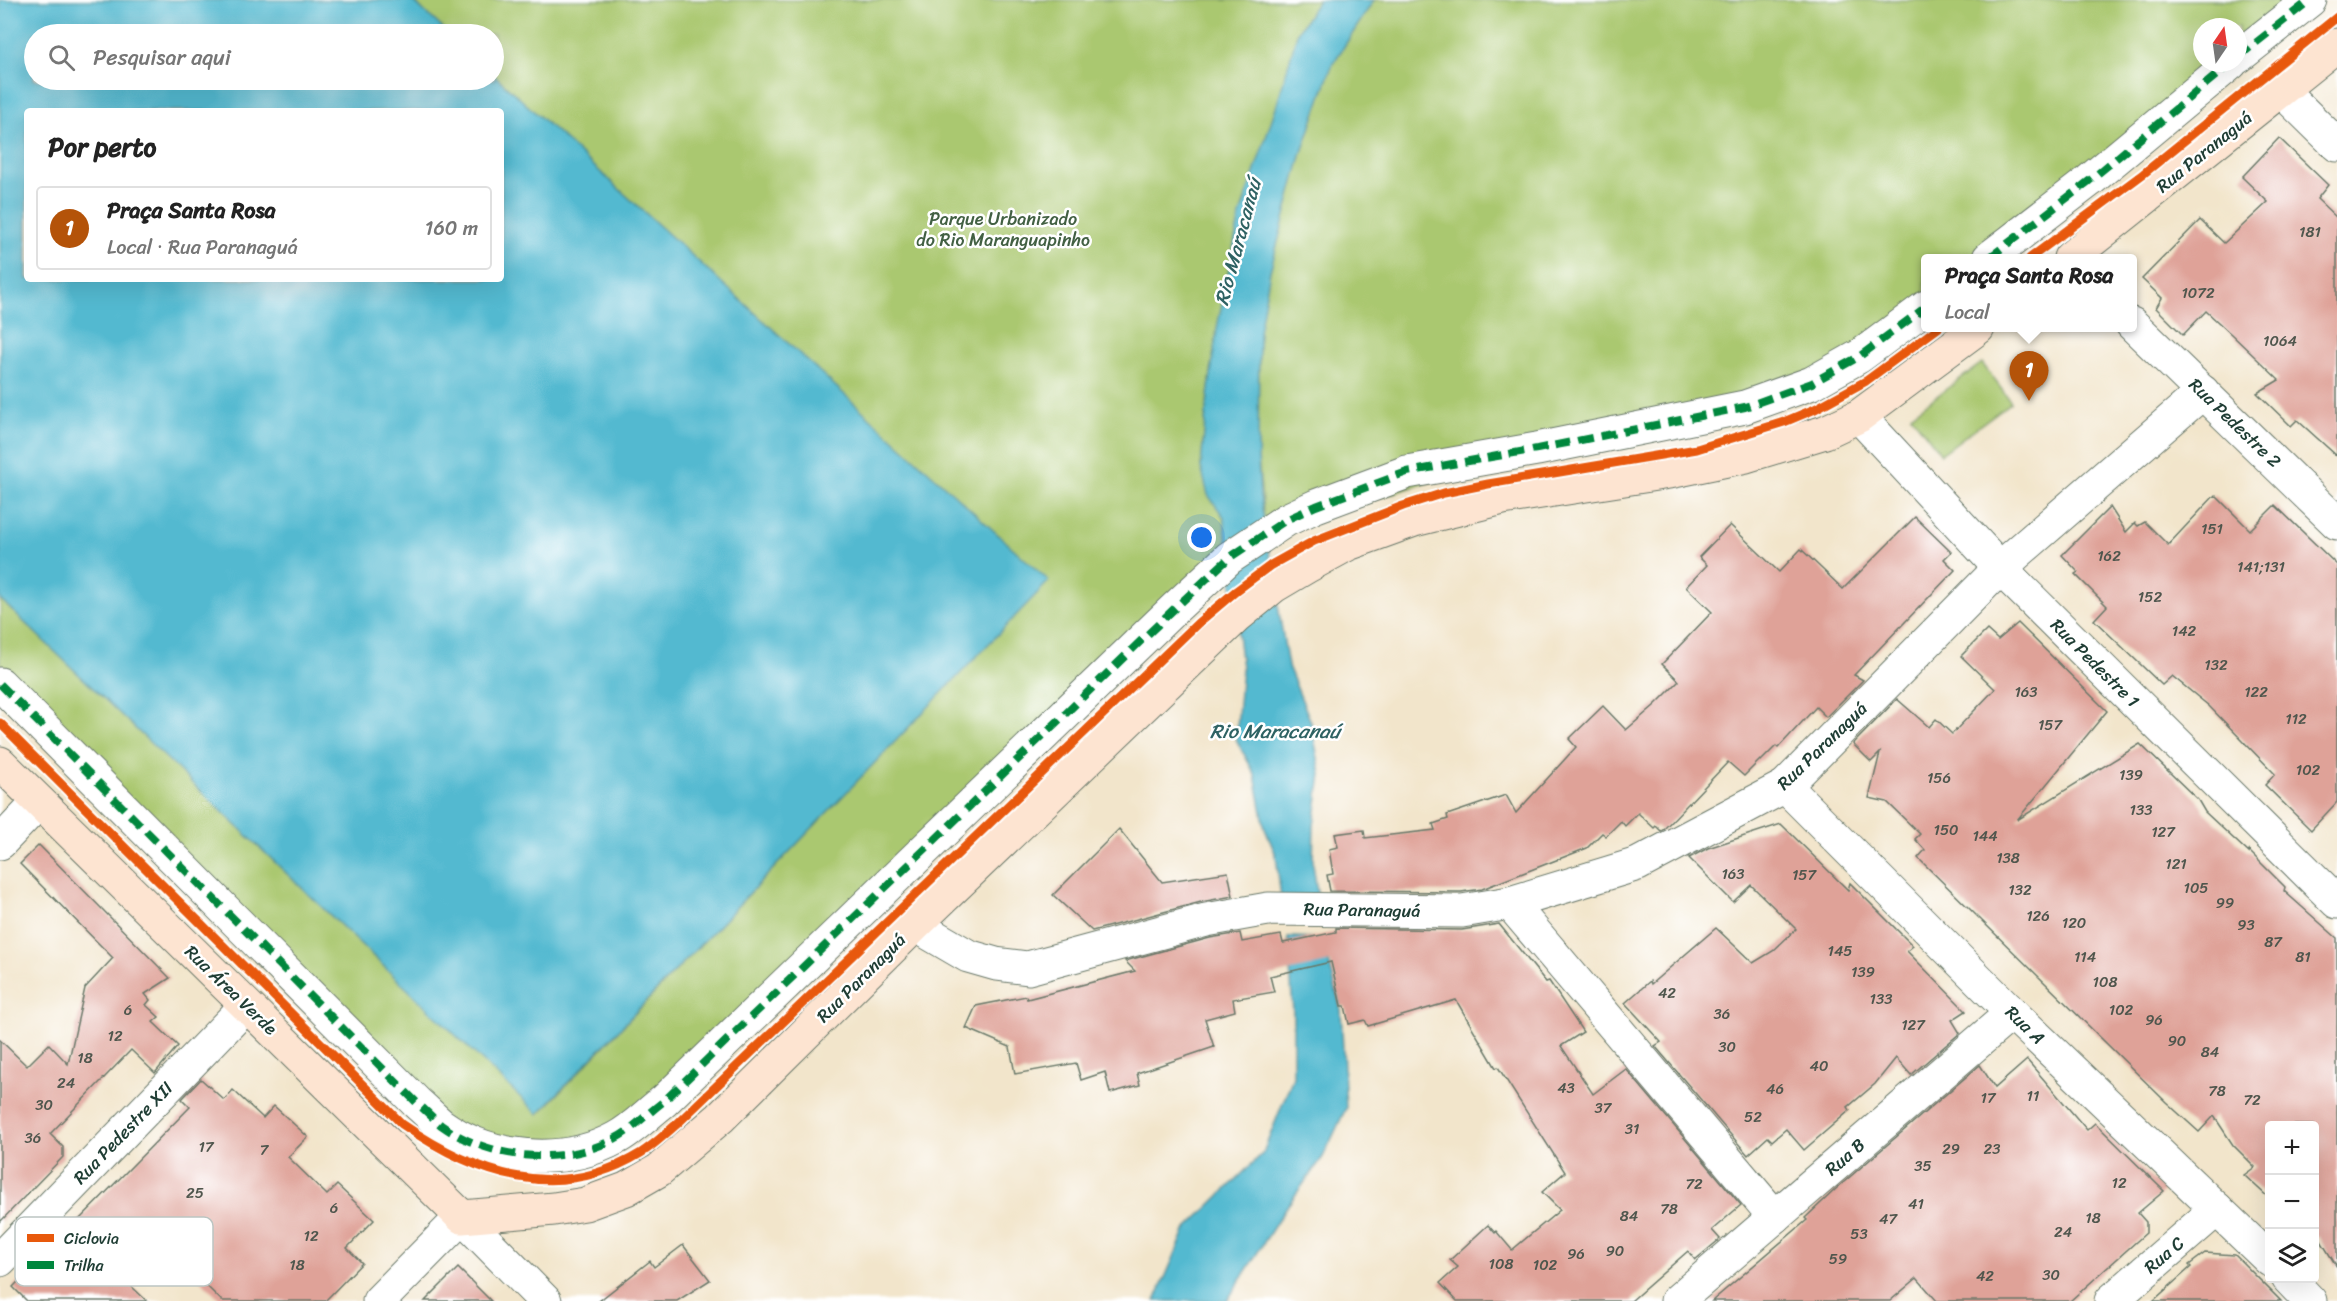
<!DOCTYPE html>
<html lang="pt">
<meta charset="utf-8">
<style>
:root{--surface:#fff;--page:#f2f2f2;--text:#222;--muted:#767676;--line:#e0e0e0;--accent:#b45309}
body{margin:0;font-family:Sriracha,sans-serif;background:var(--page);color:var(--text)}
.controls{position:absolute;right:18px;bottom:18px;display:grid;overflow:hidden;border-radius:6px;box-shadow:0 6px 24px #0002}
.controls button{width:54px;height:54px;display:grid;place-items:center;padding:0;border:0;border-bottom:2px solid var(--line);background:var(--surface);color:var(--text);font:30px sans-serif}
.compass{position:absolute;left:2193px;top:18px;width:54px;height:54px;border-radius:50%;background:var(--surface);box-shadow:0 6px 24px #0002;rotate:13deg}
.you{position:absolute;left:1202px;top:538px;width:21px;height:21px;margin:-15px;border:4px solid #fff;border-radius:50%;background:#1a73e8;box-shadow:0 0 0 9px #1a73e833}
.badge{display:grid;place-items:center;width:39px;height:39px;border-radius:50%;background:var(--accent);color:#fff;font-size:20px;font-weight:700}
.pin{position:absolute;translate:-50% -50px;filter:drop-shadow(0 2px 3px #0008)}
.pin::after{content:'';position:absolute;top:32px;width:21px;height:18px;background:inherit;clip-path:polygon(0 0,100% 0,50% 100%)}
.popup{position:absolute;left:1921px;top:254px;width:216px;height:78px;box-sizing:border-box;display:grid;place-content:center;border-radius:6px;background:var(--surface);filter:drop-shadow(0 2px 4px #0005);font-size:20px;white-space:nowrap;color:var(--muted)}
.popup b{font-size:22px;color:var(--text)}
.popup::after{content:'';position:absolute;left:50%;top:100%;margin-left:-12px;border:12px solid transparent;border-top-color:var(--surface)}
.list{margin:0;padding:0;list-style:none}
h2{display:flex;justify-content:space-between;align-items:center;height:78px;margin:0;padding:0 24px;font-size:26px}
h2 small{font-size:20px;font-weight:400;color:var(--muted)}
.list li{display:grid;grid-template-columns:39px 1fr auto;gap:18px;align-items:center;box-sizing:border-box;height:84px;margin:0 12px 12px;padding:0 12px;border:2px solid var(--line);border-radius:6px}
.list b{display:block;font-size:22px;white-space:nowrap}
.list p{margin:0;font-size:20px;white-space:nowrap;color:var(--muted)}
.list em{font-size:20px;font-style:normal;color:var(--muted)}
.icon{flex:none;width:33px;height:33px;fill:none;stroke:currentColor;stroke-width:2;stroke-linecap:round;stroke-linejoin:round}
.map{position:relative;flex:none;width:2337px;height:1301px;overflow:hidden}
.search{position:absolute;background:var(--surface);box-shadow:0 6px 24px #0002;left:24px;top:24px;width:480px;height:66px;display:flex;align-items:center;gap:15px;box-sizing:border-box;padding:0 21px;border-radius:33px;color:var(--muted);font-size:22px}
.panel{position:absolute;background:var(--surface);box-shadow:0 6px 24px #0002;left:24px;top:108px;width:480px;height:174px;border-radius:6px}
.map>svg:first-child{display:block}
.green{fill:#aac870;stroke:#648252;stroke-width:1.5}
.water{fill:#52b9d0;stroke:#387b82;stroke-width:1.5;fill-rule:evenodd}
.building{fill:#dfa298}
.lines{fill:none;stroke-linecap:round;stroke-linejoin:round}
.street-casing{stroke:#697869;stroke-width:35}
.secondary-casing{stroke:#697869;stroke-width:35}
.street{stroke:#fff;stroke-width:33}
.secondary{stroke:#fde4d1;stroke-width:33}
.quiet{stroke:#00873e;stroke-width:8;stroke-dasharray:15 8;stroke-linecap:butt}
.cycleway-casing{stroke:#fff;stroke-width:13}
.cycleway{stroke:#e8590c;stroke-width:9}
.labels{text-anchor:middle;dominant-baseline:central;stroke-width:5;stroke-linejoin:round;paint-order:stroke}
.number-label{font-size:15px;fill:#4f564d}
.street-label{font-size:18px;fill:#1f3d34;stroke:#fff}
.park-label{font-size:18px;fill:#426043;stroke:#fff}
.water-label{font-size:20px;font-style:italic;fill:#2e6263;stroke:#fff}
.key{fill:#fff;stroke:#bcc5c2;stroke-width:1.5}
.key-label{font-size:16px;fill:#1f3d34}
</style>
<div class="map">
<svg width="2337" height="1301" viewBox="0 0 2337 1301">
<rect width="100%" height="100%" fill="#fff"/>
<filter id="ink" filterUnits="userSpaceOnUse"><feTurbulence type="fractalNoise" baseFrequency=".0167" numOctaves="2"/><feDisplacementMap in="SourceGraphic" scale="12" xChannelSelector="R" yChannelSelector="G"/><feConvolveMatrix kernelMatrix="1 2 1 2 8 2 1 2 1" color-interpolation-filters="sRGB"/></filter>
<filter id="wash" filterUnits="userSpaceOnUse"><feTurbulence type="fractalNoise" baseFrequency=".008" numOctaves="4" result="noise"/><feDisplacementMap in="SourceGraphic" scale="24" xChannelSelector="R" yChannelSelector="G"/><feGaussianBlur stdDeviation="1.35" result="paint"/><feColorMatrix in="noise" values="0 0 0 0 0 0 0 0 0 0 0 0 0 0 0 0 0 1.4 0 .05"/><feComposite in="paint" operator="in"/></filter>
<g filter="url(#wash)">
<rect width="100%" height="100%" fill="#f2e5cb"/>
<!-- green -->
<g class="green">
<polygon points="412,0 1319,0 1298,31 1217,328 1206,412 1201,467 1209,495 1224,517 1229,558 664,1101 576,1154 469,1141 0,684 0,599 539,1114 1048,581 494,75 494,34 449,34"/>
<polygon points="1374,0 2310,0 2238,57 2238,27 2202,27 2202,63 2231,63 1989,258 1926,258 1925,307 1812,383 1537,449 1265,533 1258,457 1259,332 1270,271 1302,152 1332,65"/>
<polygon points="1982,363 2011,402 1941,454 1911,415"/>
</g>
<!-- water -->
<g class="water">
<path d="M0,0H412L449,34H34V80H494V75L1049,581L538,1114L0,599ZM27,111H501V279H27Z"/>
<polygon points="1319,0 1374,0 1332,65 1302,152 1270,271 1259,332 1258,457 1260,496 1288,666 1311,722 1321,774 1314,826 1313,864 1318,898 1281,899 1276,855 1265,829 1255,775 1236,739 1242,668 1229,558 1224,517 1208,495 1201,467 1206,412 1217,328 1240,215 1277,104 1298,31"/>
<polygon points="1288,937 1323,938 1341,1010 1346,1108 1323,1157 1285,1209 1227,1301 1155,1301 1186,1229 1263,1153 1293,1077 1293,1013"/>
</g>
<g id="blocks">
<!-- building -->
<g class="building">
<polygon points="2279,138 2328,185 2317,199 2337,218 2337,456 2297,420 2291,426 2257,393 2279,380 2231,334 2206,311 2183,335 2156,308 2162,298 2142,279 2200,220 2224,243 2268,202 2242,177"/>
<polygon points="2215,495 2250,530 2275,505 2337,565 2337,802 2311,830 2265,785 2275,774 2209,706 2172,676 2162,685 2094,620 2107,606 2075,574 2078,572 2062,555 2110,507 2126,532 2135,523 2138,526 2145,522 2168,545"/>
<polygon points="1915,517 1951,552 1944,559 1955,570 1854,675 1863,680 1826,717 1816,707 1778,748 1776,746 1761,761 1760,760 1744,776 1728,762 1664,829 1661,831 1656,826 1654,828 1638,813 1625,826 1621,821 1606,836 1602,833 1587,848 1482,889 1461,892 1330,891 1327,875 1333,874 1329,849 1338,847 1335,834 1364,830 1365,838 1435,830 1433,824 1448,819 1447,815 1506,795 1516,813 1576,747 1569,739 1603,706 1626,730 1655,705 1679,681 1662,664 1712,612 1686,587 1707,565 1699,557 1730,525 1779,572 1801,549 1843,589"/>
<polygon points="2018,623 2107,711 2017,820 2140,744 2198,800 2205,812 2249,853 2249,851 2285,887 2284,891 2337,938 2337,1267 2318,1236 2314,1239 2314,1125 2270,1125 2270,1199 2244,1175 2255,1167 2233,1145 2214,1116 2199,1132 2166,1102 1918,858 1925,850 1915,839 1920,834 1887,802 1869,798 1880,753 1871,762 1853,744 1897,699 1929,727 1936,719 1952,734 1995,689 1961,656 1987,630 1998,640"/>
<polygon points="1781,824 1848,890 1850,883 1913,946 1907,951 1966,1011 1952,1020 1960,1033 1911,1075 1896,1058 1875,1084 1848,1107 1850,1110 1804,1150 1786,1129 1772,1141 1768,1137 1748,1155 1655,1046 1661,1042 1625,1003 1650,981 1651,984 1716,928 1753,963 1773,951 1796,929 1751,885 1733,902 1689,858 1708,848"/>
<polygon points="1119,829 1162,882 1228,872 1233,896 1201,902 1092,931 1053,895"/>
<polygon points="39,845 170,978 145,994 150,1000 146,1005 159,1017 153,1022 178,1046 155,1073 131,1050 50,1134 63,1147 63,1157 0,1222 0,1040 27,1066 49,1044 68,1064 85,988 113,958 20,864"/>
<polygon points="1499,924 1546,982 1549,981 1583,1032 1561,1046 1593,1094 1626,1069 1741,1205 1712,1230 1720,1239 1695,1260 1688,1251 1631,1301 1457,1301 1440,1283 1458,1267 1450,1260 1488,1225 1495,1233 1496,1231 1512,1250 1560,1210 1542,1192 1565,1172 1498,1067 1496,1068 1456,1000 1368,1026 1365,1020 1349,1024 1345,1006 1341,1006 1331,962 1270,976 1274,992 1233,999 1235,1011 1205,1019 1214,1047 1137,1073 1140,1085 1110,1093 1105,1072 1081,1080 1076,1063 1015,1074 1010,1047 966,1028 976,1006 1026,996 1027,999 1135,971 1125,961 1210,938 1240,933 1242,942 1281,935 1283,943 1336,932 1336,928 1462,930"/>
<polygon points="2027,1060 2087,1130 2095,1123 2164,1191 2138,1213 2146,1222 2146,1233 2070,1301 1937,1301 1917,1278 1890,1301 1712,1301 1807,1220 1805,1218 1837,1188 1980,1065 1995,1088"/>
<polygon points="201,1079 224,1100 233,1090 263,1118 274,1106 308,1137 288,1157 327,1195 337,1185 374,1220 347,1248 362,1263 325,1301 222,1301 167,1247 130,1285 147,1301 27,1301 13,1287 190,1107 182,1099"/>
<polygon points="683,1245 710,1280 677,1301 599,1301 650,1261 654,1267"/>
<polygon points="2205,1253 2235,1255 2281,1301 2153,1301 2191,1267 2189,1265"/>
<polygon points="458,1268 491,1301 425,1301"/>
</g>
</g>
</g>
<g filter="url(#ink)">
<use href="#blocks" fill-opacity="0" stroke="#697869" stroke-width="1.5"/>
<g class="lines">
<!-- street casing -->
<g class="street-casing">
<g id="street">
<polyline points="2238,57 2310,0"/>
<polyline points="2281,90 2337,145"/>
<polyline points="1989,258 2089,181 2231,63"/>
<polyline points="2132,324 2337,523"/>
<polyline points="1859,416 2000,568 2337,902"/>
<path d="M0,684L417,1103C425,1110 433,1118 441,1125C490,1160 563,1167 616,1138C633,1129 648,1113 664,1101L1174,609L1229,558L1286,520L1316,506L1407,472L1537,449L1745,407L1812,383L1860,356L1926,307"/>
<polyline points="1785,786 2012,1013 2270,1260"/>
<polyline points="0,843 39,802"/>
<polyline points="1510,903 1775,1217"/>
<polyline points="915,925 968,956 996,964 1028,968 1206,920 1268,909 1462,911 1510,903 1638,864 1785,786 2000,568 2203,392"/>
<polyline points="0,1260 246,1006"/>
<polyline points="2288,1278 2310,1301"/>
<polyline points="379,1301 462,1217 545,1301"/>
<polyline points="1677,1301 2012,1013"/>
<polyline points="2111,1301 2217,1209"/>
</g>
</g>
<!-- secondary casing -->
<g class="secondary-casing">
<g id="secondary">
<polyline points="2070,258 2337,45"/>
<polyline points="0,763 462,1217 554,1209 585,1204 626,1189 659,1170 720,1118 915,925 1236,617 1274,586 1306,567 1348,544 1414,520 1503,498 1669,472 1746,456 1825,432 1859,416 1978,328"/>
</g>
</g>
<!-- street -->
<use href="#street" class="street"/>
<!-- secondary -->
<use href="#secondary" class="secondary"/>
<!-- quiet -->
<g class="quiet">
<polyline points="2238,57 2310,0"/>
<polyline points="1989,258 2089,181 2231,63"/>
<path d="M0,684L417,1103C425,1110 433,1118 441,1125C490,1160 563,1167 616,1138C633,1129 648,1113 664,1101L1174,609L1229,558L1286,520L1316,506L1407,472L1537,449L1745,407L1812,383L1860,356L1926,307"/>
</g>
<!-- cycleway casing -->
<g class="cycleway-casing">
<g id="cycleway">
<polyline points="2030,258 2143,174 2337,17"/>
<path d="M0,723L402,1124C476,1175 558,1204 641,1153C654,1145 665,1134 677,1124L1198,623L1236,591L1271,565L1314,541L1403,506L1444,493L1488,484L1697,449L1784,422L1815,409L1866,381L1938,328"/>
</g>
</g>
<!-- cycleway -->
<use href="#cycleway" class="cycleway"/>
</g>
</g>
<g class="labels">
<!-- number labels -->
<g class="number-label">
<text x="2310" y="232">181</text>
<text x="2198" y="293">1072</text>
<text x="2280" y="341">1064</text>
<text x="2212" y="529">151</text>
<text x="2109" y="556">162</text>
<text x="2261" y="567">141;131</text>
<text x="2150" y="597">152</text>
<text x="2184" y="631">142</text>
<text x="2216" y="665">132</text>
<text x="2026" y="692">163</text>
<text x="2256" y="692">122</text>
<text x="2296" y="719">112</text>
<text x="2050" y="725">157</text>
<text x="2308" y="770">102</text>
<text x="2131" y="775">139</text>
<text x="1939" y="778">156</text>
<text x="2141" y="810">133</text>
<text x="1946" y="830">150</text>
<text x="2163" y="832">127</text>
<text x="1985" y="836">144</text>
<text x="2008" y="858">138</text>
<text x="2176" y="864">121</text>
<text x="1733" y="874">163</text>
<text x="1804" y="875">157</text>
<text x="2196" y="888">105</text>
<text x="2020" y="890">132</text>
<text x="2225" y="903">99</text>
<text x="2038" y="916">126</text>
<text x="2074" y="923">120</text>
<text x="2246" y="925">93</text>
<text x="2273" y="942">87</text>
<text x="1840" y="951">145</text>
<text x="2085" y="957">114</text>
<text x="2303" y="957">81</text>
<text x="1863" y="972">139</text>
<text x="2105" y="982">108</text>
<text x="1667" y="993">42</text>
<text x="1881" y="999">133</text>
<text x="128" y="1010">6</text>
<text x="2121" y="1010">102</text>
<text x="1722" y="1014">36</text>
<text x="2154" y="1020">96</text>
<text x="1913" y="1025">127</text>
<text x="115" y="1036">12</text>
<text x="2177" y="1041">90</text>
<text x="1727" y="1047">30</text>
<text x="2210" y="1052">84</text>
<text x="85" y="1058">18</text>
<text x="1819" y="1066">40</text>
<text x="66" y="1083">24</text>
<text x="1566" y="1088">43</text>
<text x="1775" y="1089">46</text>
<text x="2217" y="1091">78</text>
<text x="2033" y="1096">11</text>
<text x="1988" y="1098">17</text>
<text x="2252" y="1100">72</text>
<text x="44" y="1105">30</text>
<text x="1603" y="1108">37</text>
<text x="1753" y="1117">52</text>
<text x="1632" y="1129">31</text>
<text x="33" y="1138">36</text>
<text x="206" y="1147">17</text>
<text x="1951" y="1149">29</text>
<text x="1992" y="1149">23</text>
<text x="264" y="1150">7</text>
<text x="1923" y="1166">35</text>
<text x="2119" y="1183">12</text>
<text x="1694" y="1184">72</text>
<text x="195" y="1193">25</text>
<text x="1916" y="1204">41</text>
<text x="334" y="1208">6</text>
<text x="1669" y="1209">78</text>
<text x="1629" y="1216">84</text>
<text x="2093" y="1218">18</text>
<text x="1888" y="1219">47</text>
<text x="2063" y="1232">24</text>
<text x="1859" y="1234">53</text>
<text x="311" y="1236">12</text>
<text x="1615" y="1251">90</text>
<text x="1576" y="1254">96</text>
<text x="1838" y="1259">59</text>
<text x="1501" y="1264">108</text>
<text x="297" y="1265">18</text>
<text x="1545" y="1265">102</text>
<text x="2051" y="1275">30</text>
<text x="1985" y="1276">42</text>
</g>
<!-- street labels -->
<g class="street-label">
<text transform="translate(2204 152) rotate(-39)">Rua Paranaguá</text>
<text transform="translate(2235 423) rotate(44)">Rua Pedestre 2</text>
<text transform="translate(2095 663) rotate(45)">Rua Pedestre 1</text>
<text transform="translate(1822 746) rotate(-44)">Rua Paranaguá</text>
<text transform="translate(1362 910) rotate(1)">Rua Paranaguá</text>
<text transform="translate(861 978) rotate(-45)">Rua Paranaguá</text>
<text transform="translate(231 990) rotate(44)">Rua Área Verde</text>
<text transform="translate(2025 1025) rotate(44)">Rua A</text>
<text transform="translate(123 1133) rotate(-46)">Rua Pedestre XII</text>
<text transform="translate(1845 1157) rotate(-41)">Rua B</text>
<text transform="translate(2164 1255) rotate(-41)">Rua C</text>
</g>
<!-- park labels -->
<g class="park-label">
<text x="1003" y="219">Parque Urbanizado<tspan x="1003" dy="21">do Rio Maranguapinho</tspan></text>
</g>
<!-- water labels -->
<g class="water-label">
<text transform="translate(1238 242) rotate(-75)">Rio Maracanaú</text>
<text x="1275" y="731">Rio Maracanaú</text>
</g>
</g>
<!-- legend -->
<rect x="15" y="1217" width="198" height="69" rx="9" class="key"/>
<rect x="27" y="1234" width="27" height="8" fill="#e8590c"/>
<rect x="27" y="1261" width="27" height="8" fill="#00873e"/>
<g class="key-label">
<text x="64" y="1244">Ciclovia</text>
<text x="64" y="1271">Trilha</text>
</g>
</svg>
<div class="controls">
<button>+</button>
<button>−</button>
<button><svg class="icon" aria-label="layers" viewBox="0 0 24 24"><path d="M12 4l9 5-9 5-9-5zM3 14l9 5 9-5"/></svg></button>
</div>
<svg class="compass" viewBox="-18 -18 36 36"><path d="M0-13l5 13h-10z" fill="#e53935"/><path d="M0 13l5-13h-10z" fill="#767676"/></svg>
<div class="you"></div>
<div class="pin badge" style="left:2029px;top:401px">1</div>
<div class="popup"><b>Praça Santa Rosa</b>Local</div>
<div class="search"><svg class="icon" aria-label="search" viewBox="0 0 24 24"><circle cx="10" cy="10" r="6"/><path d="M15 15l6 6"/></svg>Pesquisar aqui</div>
<section class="panel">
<h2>Por perto<small></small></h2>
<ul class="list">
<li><span class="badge">1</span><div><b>Praça Santa Rosa</b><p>Local · Rua Paranaguá</p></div><em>160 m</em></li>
</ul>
</section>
</div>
